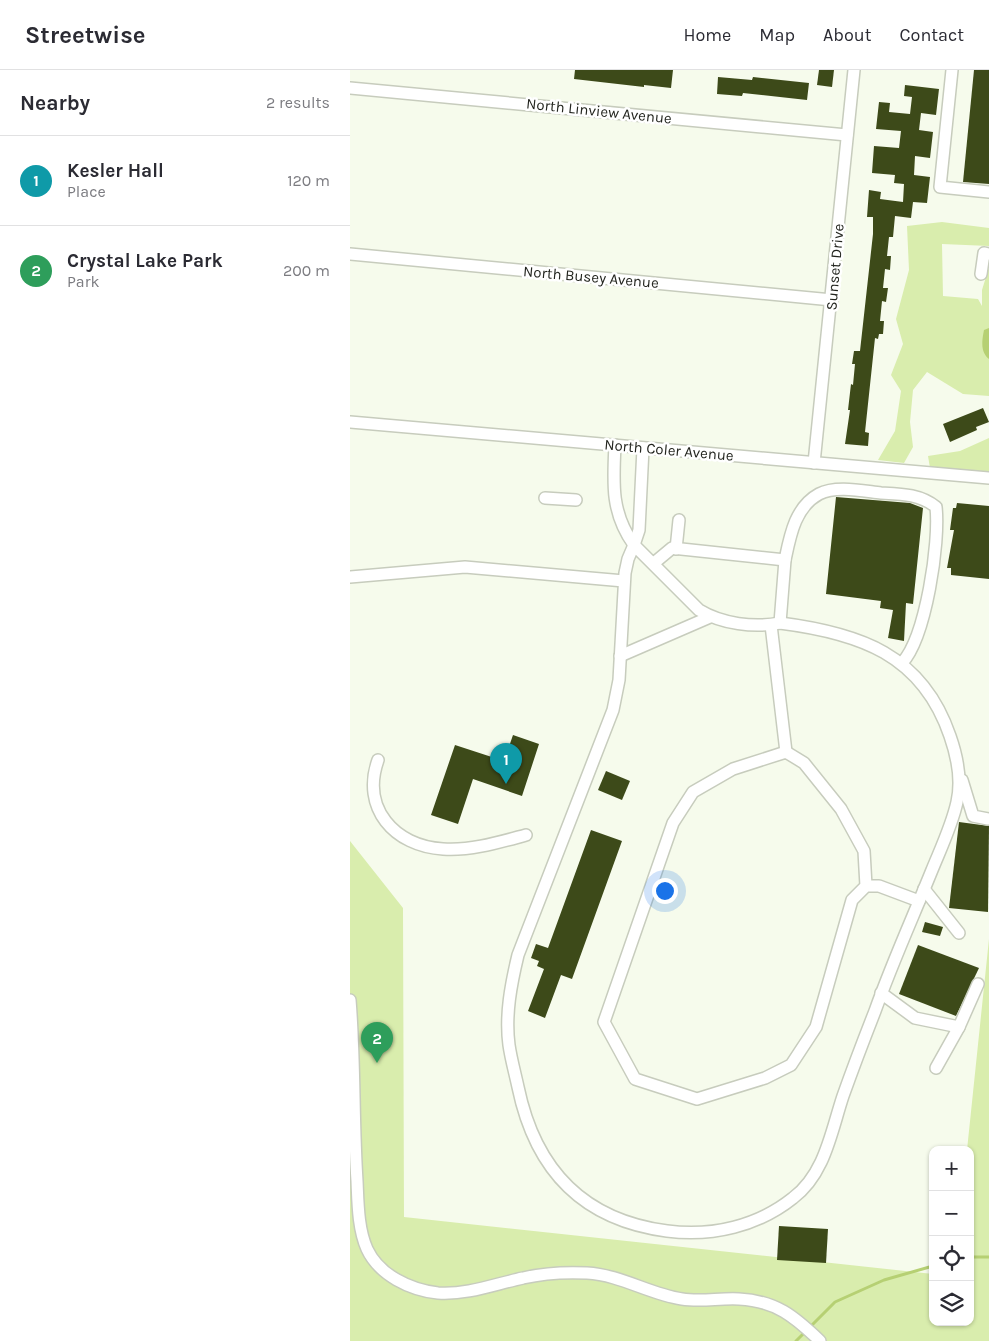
<!DOCTYPE html>
<meta charset="utf-8">
<style>
:root{--surface:#fff;--page:#f7f7f7;--text:#2b2b33;--muted:#7c7c81;--line:#e1e1e2;--accent:#8e2285}
body{margin:0;font-family:Karla,sans-serif;background:var(--page);color:var(--text)}
.controls{position:absolute;right:15px;bottom:15px;display:grid;overflow:hidden;border-radius:10px;box-shadow:0 1px 4px #0004}
.controls button{width:45px;height:45px;display:grid;place-items:center;padding:0;border:0;border-bottom:1px solid var(--line);background:var(--surface);color:var(--text);font:25px sans-serif}
.you{position:absolute;left:314px;top:820px;width:18px;height:18px;margin:-12px;border:4px solid #fff;border-radius:50%;background:#1a73e8;box-shadow:0 0 0 8px #1a73e833}
.badge{display:grid;place-items:center;width:32px;height:32px;border-radius:50%;background:var(--accent);color:#fff;font-size:16px;font-weight:700}
.pin{position:absolute;translate:-50% -41px;filter:drop-shadow(0 1px 2px #0008)}
.pin::after{content:'';position:absolute;top:26px;width:18px;height:15px;background:inherit;clip-path:polygon(0 0,100% 0,50% 100%)}
.list{margin:0;padding:0;list-style:none}
h2{display:flex;justify-content:space-between;align-items:center;height:65px;margin:0;padding:0 20px;font-size:21px}
h2 small{font-size:16px;font-weight:400;color:var(--muted)}
.list li{display:grid;grid-template-columns:32px 1fr auto;gap:15px;align-items:center;box-sizing:border-box;height:90px;padding:0 20px;border-top:1px solid var(--line)}
.list b{display:block;font-size:19px;white-space:nowrap}
.list p{margin:0;font-size:16px;white-space:nowrap;color:var(--muted)}
.list em{font-size:16px;font-style:normal;color:var(--muted)}
.icon{flex:none;width:28px;height:28px;fill:none;stroke:currentColor;stroke-width:2;stroke-linecap:round;stroke-linejoin:round}
.map{position:relative;flex:none;width:639px;height:1271px;overflow:hidden}
header{display:flex;align-items:center;gap:30px;box-sizing:border-box;height:70px;padding:0 25px;background:var(--surface);border-bottom:1px solid var(--line)}
header strong{font-size:24px}
nav{display:flex;gap:28px;margin-inline-start:auto;font-size:18px}
main{display:flex}
aside{flex:1;background:var(--surface)}
.map>svg:first-child{display:block}
.green{fill:#d9edad}
.water{fill:#b6d073}
.lines{fill:none;stroke-linecap:round;stroke-linejoin:round}
.stream{stroke:#b6d073;stroke-width:3}
.building{fill:#3d4a19}
.minor-casing{stroke:#c7ccbd;stroke-width:14}
.minor{stroke:#fff;stroke-width:11}
.labels{text-anchor:middle;dominant-baseline:central;stroke-width:5;stroke-linejoin:round;paint-order:stroke}
.street-label{font-size:15px;fill:#23251f;stroke:#fff}
</style>
<header>
<strong>Streetwise</strong>
<nav><a>Home</a><a>Map</a><a>About</a><a>Contact</a></nav>
</header>
<main>
<aside>
<h2>Nearby<small>2 results</small></h2>
<ul class="list">
<li><span class="badge" style="background:#0f9aa8">1</span><div><b>Kesler Hall</b><p>Place</p></div><em>120 m</em></li>
<li><span class="badge" style="background:#2e9e5b">2</span><div><b>Crystal Lake Park</b><p>Park</p></div><em>200 m</em></li>
</ul>
</aside>
<div class="map">
<svg width="639" height="1271" viewBox="0 0 639 1271">
<rect width="100%" height="100%" fill="#f6fbec"/>
<!-- green -->
<g class="green">
<polygon points="592,152 639,158 639,176 592,174 593,226 628,229 632,236 632,220 639,197 639,326 613,324 577,302 563,320 560,352 563,377 554,393 528,390 545,361 551,321 541,305 553,274 546,249 559,200 557,156"/>
<polygon points="639,368 639,403 580,398 578,386 610,381"/>
<polygon points="0,771 53,838 54,1147 583,1204 583,1252 620,1252 620,1080 617,1080 639,869 639,1271 0,1271"/>
</g>
<!-- water -->
<path class="water" d="M639,258V289C630,282 632,270 634,260Z"/>
<g class="lines">
<!-- stream -->
<g class="stream">
<polyline points="620,1187 639,1187"/>
<polyline points="446,1271 485,1232 534,1210 583,1196"/>
</g>
</g>
<!-- building -->
<g class="building">
<polygon points="225,0 323,0 321,18 294,15 294,17 224,9"/>
<polygon points="469,0 484,0 482,17 467,15"/>
<polygon points="624,0 639,0 639,114 613,112"/>
<polygon points="368,7 402,10 403,7 459,13 457,30 393,23 392,26 367,24"/>
<polygon points="555,15 589,19 586,45 571,43 569,60 583,62 580,88 565,86 564,105 580,107 577,133 563,132 561,148 545,146 543,167 539,167 537,186 541,186 540,200 535,199 533,218 538,218 536,232 532,231 530,251 534,251 533,264 529,264 528,269 525,268 515,362 519,363 518,376 495,374 500,340 498,340 501,314 503,315 505,294 502,294 504,281 510,281 523,164 523,147 517,147 519,120 531,122 530,129 553,132 554,114 544,113 545,105 522,103 524,76 549,78 551,61 526,59 529,32 540,33 539,42 560,44 562,27 554,26"/>
<polygon points="633,338 639,352 626,357 627,360 600,372 593,354"/>
<polygon points="486,427 560,433 573,438 563,534 556,533 554,571 538,568 543,540 530,538 531,531 476,524"/>
<polygon points="607,433 639,436 639,509 601,505 601,498 597,498 604,460 600,460 603,438 606,438"/>
<polygon points="163,665 189,674 172,726 123,709 108,754 81,745 105,675 154,691"/>
<polygon points="256,701 280,711 272,730 248,720"/>
<polygon points="609,752 639,756 638,842 599,838"/>
<polygon points="241,760 272,771 222,909 211,905 195,948 178,941 194,899 187,896 189,891 181,888 186,874 198,878"/>
<polygon points="575,852 593,857 590,866 572,862"/>
<polygon points="568,875 629,898 606,946 549,924"/>
<polygon points="429,1156 478,1159 476,1193 427,1190"/>
</g>
<g class="lines">
<!-- minor casing -->
<g class="minor-casing">
<g id="minor">
<polyline points="602,0 590,117 639,122"/>
<polyline points="0,18 497,65"/>
<polyline points="0,184 482,230"/>
<polyline points="631,204 634,183 639,184"/>
<polyline points="0,352 639,408"/>
<path d="M265,375C263,414 261,443 284,475"/>
<polyline points="464,393 504,0"/>
<polyline points="195,428 226,430"/>
<path d="M284,475L349,540C372,554 404,558 430,553C509,563 572,584 600,666C607,686 612,710 607,732C602,755 591,778 582,800C563,847 542,893 525,941C514,969 503,998 493,1026C481,1062 475,1104 443,1128C408,1156 362,1167 317,1161C232,1150 185,1099 168,1017C165,1003 161,989 159,975C155,945 161,914 168,885L263,640L269,610L275,503L278,489Z"/>
<polyline points="284,475 289,460 293,378"/>
<polyline points="326,479 329,450"/>
<path d="M435,490C440,466 445,437 469,424C486,415 513,421 531,423C551,424 570,424 586,437C590,472 576,567 552,593"/>
<polyline points="304,493 322,478 435,490 430,553"/>
<polyline points="0,507 115,497 274,511"/>
<polyline points="421,555 436,682"/>
<polyline points="270,586 360,547"/>
<path d="M28,690C11,738 44,776 93,779C121,781 150,772 176,765"/>
<polyline points="612,710 623,746 638,749"/>
<polyline points="516,816 514,781 491,739 454,693 436,682 383,699 343,722 323,753 254,952 285,1009 347,1029 415,1008 441,995 466,957 502,830 516,816 529,816 569,831"/>
<polyline points="574,819 609,863"/>
<polyline points="531,923 565,948 609,957 628,914"/>
<path d="M0,930C5,990 3,1051 7,1111C8,1133 8,1159 17,1179C29,1205 60,1220 88,1223C117,1225 145,1214 173,1208C194,1203 216,1202 237,1203C271,1205 299,1224 332,1229C351,1232 369,1228 389,1229C426,1231 444,1246 470,1271"/>
<polyline points="586,998 609,957"/>
</g>
</g>
<!-- minor -->
<use href="#minor" class="minor"/>
</g>
<g class="labels">
<!-- street labels -->
<g class="street-label">
<text transform="translate(249 41) rotate(6)">North Linview Avenue</text>
<text transform="translate(485 197) rotate(-85)">Sunset Drive</text>
<text transform="translate(241 207) rotate(5)">North Busey Avenue</text>
<text transform="translate(319 380) rotate(5)">North Coler Avenue</text>
</g>
</g>
</svg>
<div class="controls">
<button>+</button>
<button>−</button>
<button><svg class="icon" aria-label="locate" viewBox="0 0 24 24"><circle cx="12" cy="12" r="6"/><path d="M12 2v4M12 18v4M2 12h4M18 12h4"/></svg></button>
<button><svg class="icon" aria-label="layers" viewBox="0 0 24 24"><path d="M12 4l9 5-9 5-9-5zM3 14l9 5 9-5"/></svg></button>
</div>
<div class="you"></div>
<div class="pin badge" style="left:156px;top:714px;background:#0f9aa8">1</div>
<div class="pin badge" style="left:27px;top:993px;background:#2e9e5b">2</div>
</div>
</main>
